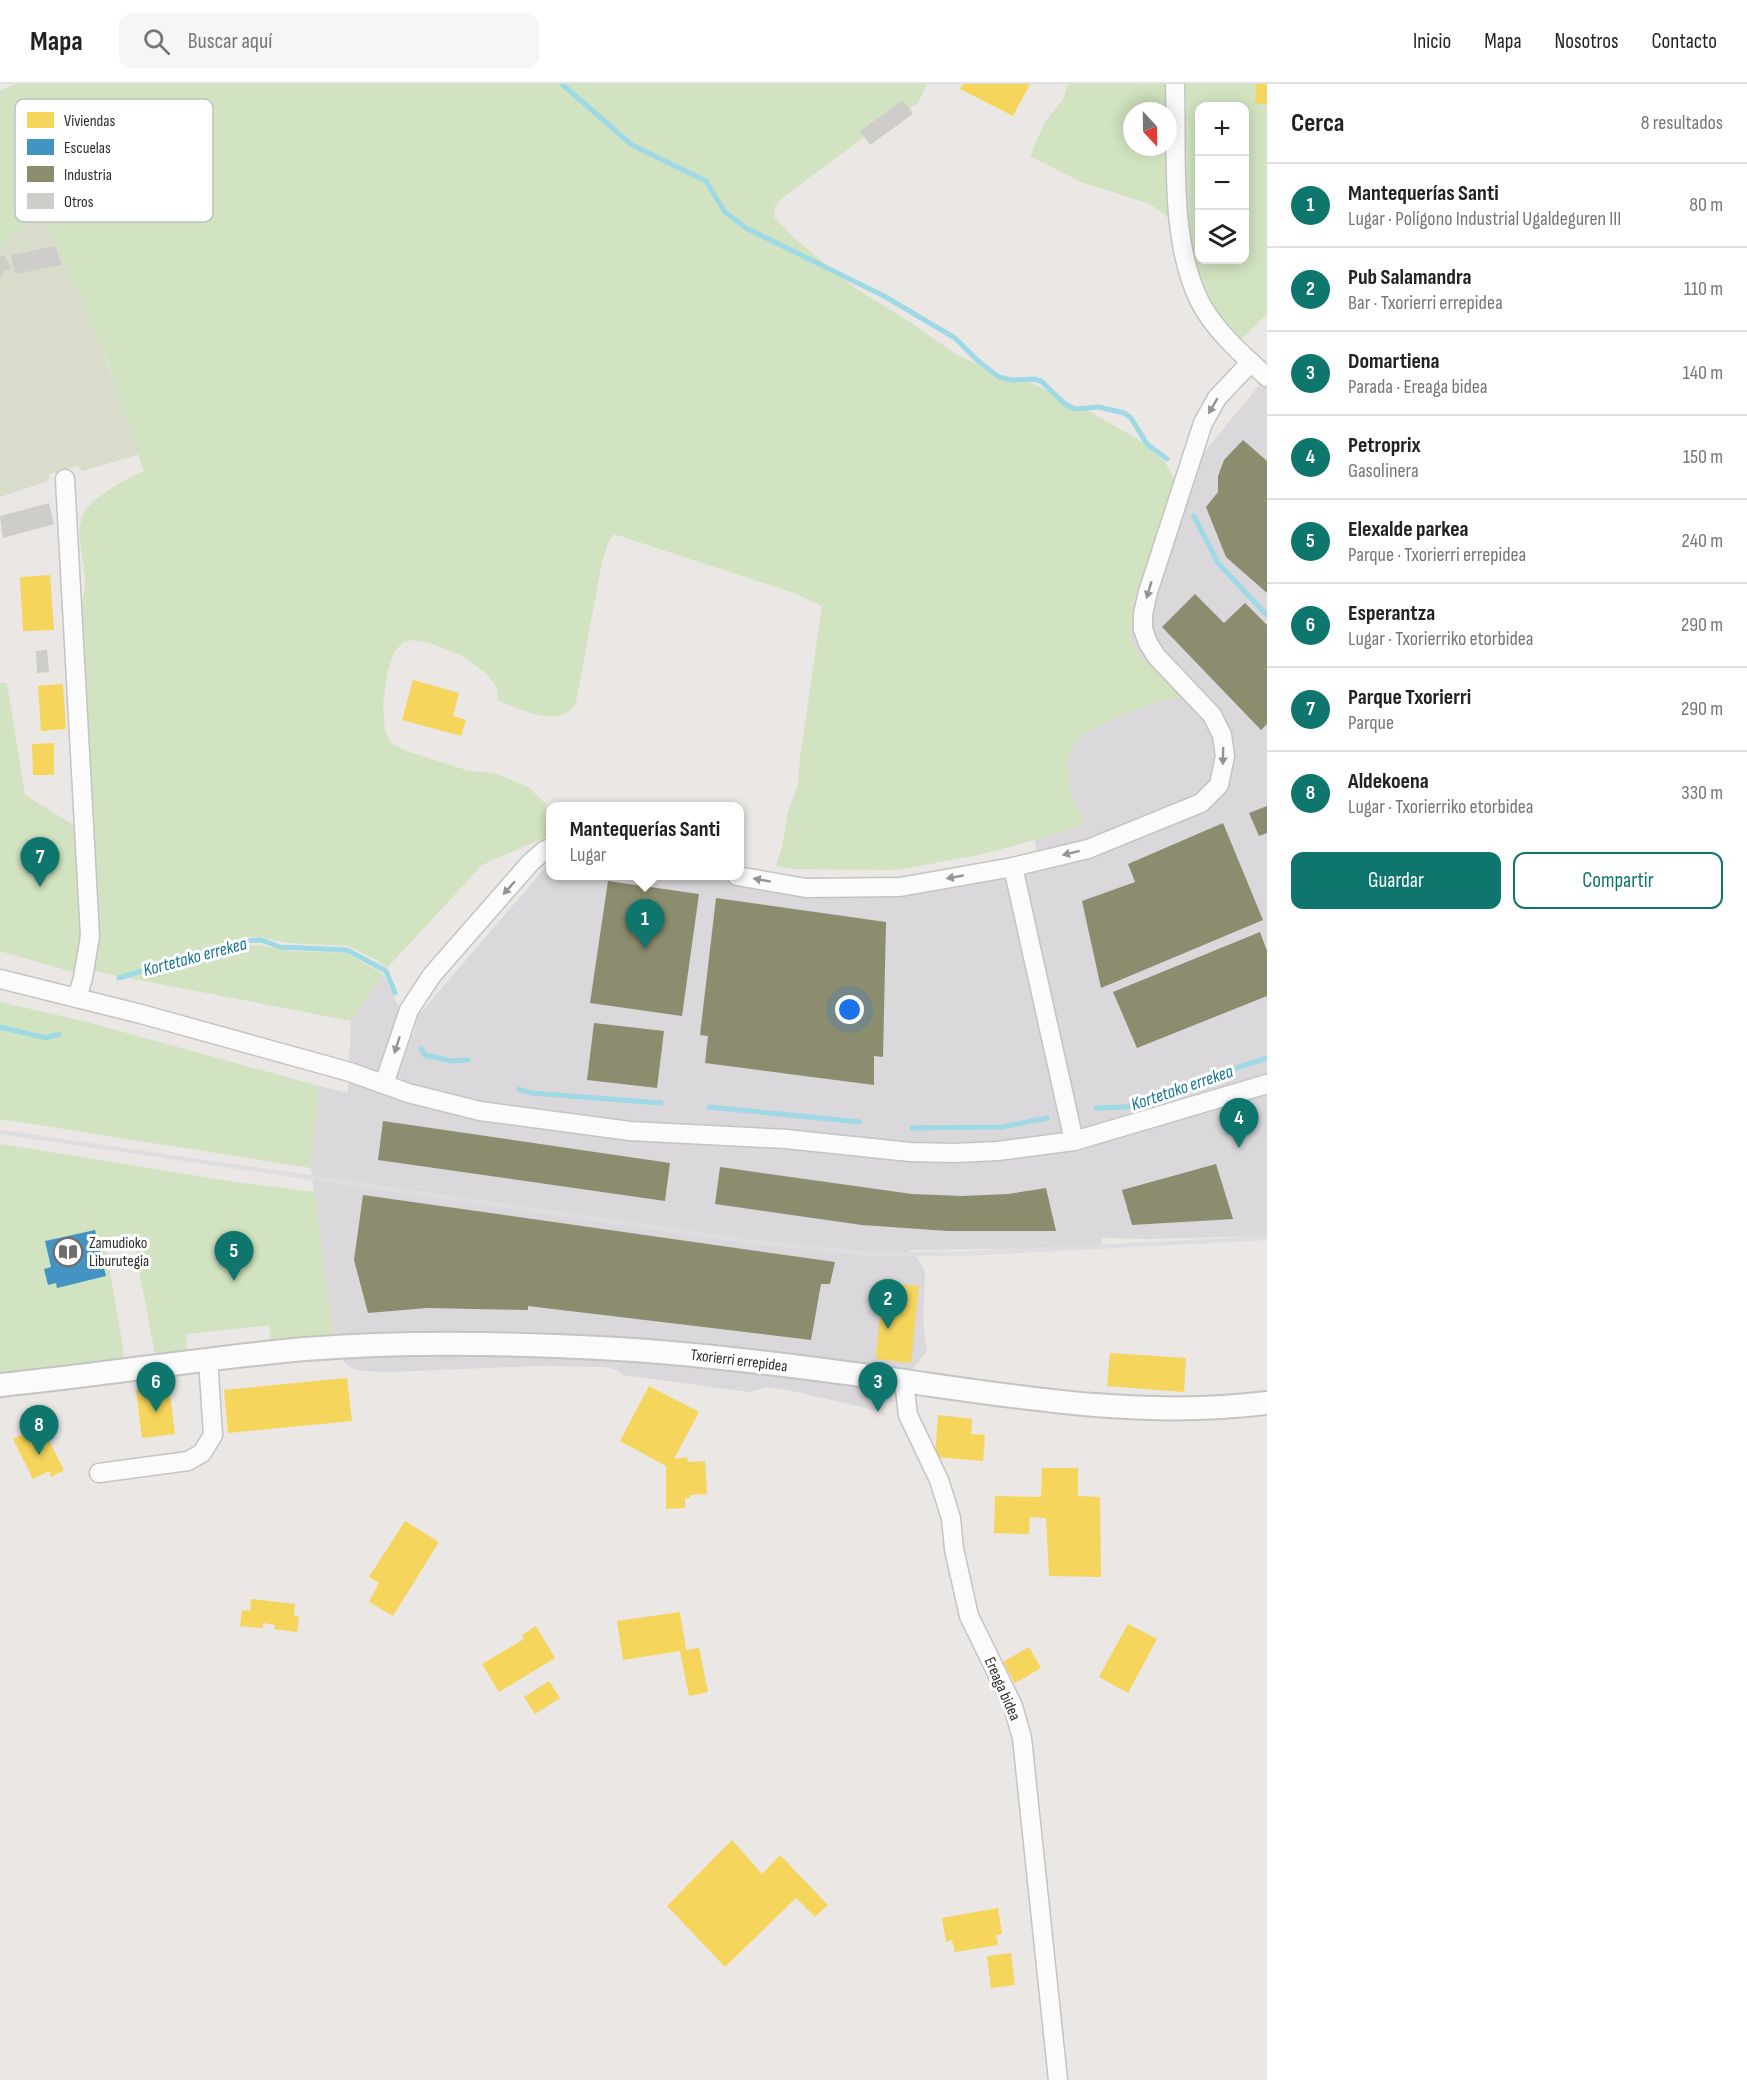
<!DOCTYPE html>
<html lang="es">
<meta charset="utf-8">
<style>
:root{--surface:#fff;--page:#f6f6f6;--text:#222;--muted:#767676;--line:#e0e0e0;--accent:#0f766e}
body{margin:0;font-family:"Sofia Sans Condensed",sans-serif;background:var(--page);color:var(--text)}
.controls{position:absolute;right:18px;top:18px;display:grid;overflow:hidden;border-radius:12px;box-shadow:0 3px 15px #0003}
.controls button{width:54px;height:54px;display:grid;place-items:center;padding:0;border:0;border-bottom:2px solid var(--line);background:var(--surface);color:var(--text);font:30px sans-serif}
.compass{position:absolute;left:1123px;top:18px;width:54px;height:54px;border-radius:50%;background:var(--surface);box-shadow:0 3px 15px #0003;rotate:158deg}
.you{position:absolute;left:850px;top:926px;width:21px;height:21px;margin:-15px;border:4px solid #fff;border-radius:50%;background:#1a73e8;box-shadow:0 0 0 9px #1a73e833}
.badge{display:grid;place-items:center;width:39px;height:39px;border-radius:50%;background:var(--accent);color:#fff;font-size:20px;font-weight:700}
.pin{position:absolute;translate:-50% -50px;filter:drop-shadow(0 2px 3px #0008)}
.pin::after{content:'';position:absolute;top:32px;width:21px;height:18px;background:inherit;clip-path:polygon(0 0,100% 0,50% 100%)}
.popup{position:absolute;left:546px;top:718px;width:198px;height:78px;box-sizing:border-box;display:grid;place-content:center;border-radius:12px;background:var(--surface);filter:drop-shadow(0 2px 4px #0005);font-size:20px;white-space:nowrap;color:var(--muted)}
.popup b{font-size:22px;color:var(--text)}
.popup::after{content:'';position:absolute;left:50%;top:100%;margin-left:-12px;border:12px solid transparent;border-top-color:var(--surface)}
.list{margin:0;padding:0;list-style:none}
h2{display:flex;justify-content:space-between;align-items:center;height:78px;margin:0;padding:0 24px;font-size:26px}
h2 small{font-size:20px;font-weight:400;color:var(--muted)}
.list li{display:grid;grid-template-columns:39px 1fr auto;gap:18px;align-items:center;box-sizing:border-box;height:84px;padding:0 24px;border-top:2px solid var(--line)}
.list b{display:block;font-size:22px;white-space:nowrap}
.list p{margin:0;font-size:20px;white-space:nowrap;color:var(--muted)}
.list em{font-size:20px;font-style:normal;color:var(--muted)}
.actions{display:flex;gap:12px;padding:18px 24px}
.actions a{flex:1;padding:14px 0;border:2px solid var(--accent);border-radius:12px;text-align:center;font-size:21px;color:var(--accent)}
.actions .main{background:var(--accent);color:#fff}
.icon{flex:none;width:33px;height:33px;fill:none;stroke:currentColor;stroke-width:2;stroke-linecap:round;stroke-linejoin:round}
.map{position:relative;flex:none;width:1267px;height:1996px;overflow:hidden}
header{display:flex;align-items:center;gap:36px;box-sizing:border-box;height:84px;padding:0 30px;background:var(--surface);border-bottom:2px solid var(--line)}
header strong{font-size:28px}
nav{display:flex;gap:33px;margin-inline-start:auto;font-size:21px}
.search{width:420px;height:54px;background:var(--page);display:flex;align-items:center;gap:15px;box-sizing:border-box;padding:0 21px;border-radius:12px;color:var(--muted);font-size:22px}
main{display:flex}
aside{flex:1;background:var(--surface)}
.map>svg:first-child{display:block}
.industrial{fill:#dad8da}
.green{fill:#d1e3c0;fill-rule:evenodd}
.cemetery{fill:#d8ddcc}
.homes{fill:#f6d55c}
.schools{fill:#4393c3}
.industry{fill:#8c8c6e}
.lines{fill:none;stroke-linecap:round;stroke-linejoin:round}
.stream{stroke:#9ed9e5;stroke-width:5}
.building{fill:#cfcdca}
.minor-casing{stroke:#c4c4c3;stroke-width:21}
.tertiary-casing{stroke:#c4c4c3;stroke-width:26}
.minor{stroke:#fcfbfb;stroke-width:18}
.tertiary{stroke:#fcfbfb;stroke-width:22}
.rail{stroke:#dedee0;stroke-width:4.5}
.oneway{fill:#949494}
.labels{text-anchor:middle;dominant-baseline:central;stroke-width:6;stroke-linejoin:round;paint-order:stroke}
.poi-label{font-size:16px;fill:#2d2d2d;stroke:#fff;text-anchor:start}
.street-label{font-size:16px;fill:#2d2d2d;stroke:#fff}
.water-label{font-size:18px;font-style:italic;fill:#197595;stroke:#fff}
.key{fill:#fff;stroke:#c0c0c0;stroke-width:1.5}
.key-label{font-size:16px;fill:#2d2d2d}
</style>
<header>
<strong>Mapa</strong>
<div class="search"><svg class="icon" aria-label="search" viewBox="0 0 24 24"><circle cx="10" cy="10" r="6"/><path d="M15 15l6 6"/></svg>Buscar aquí</div>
<nav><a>Inicio</a><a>Mapa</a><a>Nosotros</a><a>Contacto</a></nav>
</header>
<main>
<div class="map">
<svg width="1267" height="1996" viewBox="0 0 1267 1996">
<rect width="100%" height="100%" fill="#eae7e4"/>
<!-- industrial -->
<polygon class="industrial" points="1267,292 1267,1152 1150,1155 1102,1154 1100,1164 908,1166 918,1175 925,1187 923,1239 927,1267 879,1327 788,1306 768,1303 749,1308 623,1291 617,1286 604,1283 537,1282 392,1288 365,1287 354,1285 346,1280 337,1267 332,1252 311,1084 319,1002 348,1009 351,937 383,890 413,953 418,932 550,778 550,792 696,792 809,809 912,808 1041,787 1032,744 1186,390"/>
<!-- green -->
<g class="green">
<path d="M15,0H927L918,19L863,54L782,114L775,122L774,133L793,153L852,202L910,238L957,271L980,281L1001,295L1009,297H1027L1050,308L1066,323L1073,326H1086L1141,357L1165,378L1182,410L1142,503L1134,515L1131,547L1132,557L1140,572L1148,580L1186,613L1156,618L1104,639L1080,653L1067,674L1071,713L1085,739L1053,751L979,771L896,786L796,785L776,782L782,763L788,728L798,701L800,674L822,522L794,509L614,450L608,459L602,478L576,618C563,647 521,625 498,617L497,604L487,590L461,571L430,559L413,556L403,558L394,568L387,590L383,619L385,647L391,659L406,667L466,686L497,690L528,703L545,719L550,751L482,781L387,884L377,876L348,862L289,859L260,853H245L176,873L155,881L158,887L231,864L259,861L289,867L346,869L383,890L351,937L88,886L79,527C81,518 85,508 85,499C86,476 73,451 84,429C93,412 127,395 144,387L107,275L42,127L0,162V7Z"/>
<path d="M1068,0H1267V230L1233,264L1236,274L1227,270L1217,250L1173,137L1150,120L1081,98L1030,72L1045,38L1064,14ZM1200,22H1244V176H1200ZM1132,27H1168V63H1132Z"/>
<polygon points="0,599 7,599 25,711 78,744 83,862 76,889 0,867"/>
<polygon points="0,918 83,937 319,1002 311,1084 0,1035"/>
<polygon points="0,1060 242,1099 315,1108 333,1252 271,1257 269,1241 186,1250 187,1266 155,1270 132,1149 104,1154 122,1257 124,1276 0,1291"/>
</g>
<!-- cemetery -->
<polygon class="cemetery" points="42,127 94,241 140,370 83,387 77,382 50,390 48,397 0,413 0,162"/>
<!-- homes -->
<g class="homes">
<polygon points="963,0 1030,0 1013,32 960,5"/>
<polygon points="1256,0 1267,0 1267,20 1255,19"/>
<polygon points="50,491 54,546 23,547 20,493"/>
<polygon points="413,596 459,609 453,632 466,636 461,652 402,636"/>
<polygon points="63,600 66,645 41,647 38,602"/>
<polygon points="54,659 54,691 33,691 32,660"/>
<polygon points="883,1199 919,1202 911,1279 876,1275"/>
<polygon points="1110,1269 1186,1274 1184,1308 1107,1302"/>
<polygon points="347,1294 352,1337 228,1349 224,1306"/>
<polygon points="169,1302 175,1350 142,1354 136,1306"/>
<polygon points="649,1302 699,1328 674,1375 687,1373 688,1378 705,1377 707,1410 690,1411 690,1414 685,1414 685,1424 666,1425 666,1382 620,1357"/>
<polygon points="938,1331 972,1335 971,1350 985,1351 983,1377 935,1373"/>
<polygon points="41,1341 64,1386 51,1393 49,1387 33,1395 13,1355"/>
<polygon points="1042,1384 1078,1384 1078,1412 1100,1413 1101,1493 1049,1492 1046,1434 1030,1433 1029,1450 994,1449 995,1412 1041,1413"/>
<polygon points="405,1437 439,1458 393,1532 369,1518 379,1499 369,1493"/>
<polygon points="251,1515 295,1520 294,1532 299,1532 297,1548 274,1545 275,1541 263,1539 263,1544 240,1542 242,1526 250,1527"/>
<polygon points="680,1528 686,1566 699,1564 708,1608 689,1612 680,1567 623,1576 617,1537"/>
<polygon points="1128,1540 1157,1555 1128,1609 1099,1593"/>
<polygon points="536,1542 555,1574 499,1608 482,1580 524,1555 522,1551"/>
<polygon points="1029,1563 1041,1584 1015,1599 1003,1578"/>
<polygon points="549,1597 560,1614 535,1630 524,1613"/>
<polygon points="732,1756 762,1790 780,1771 828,1821 815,1833 796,1814 725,1883 667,1822"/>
<polygon points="998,1824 1002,1850 996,1851 998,1861 955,1868 952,1856 946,1858 942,1834"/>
<polygon points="1011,1869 1015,1901 991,1904 987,1872"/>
</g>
<!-- schools -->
<polygon class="schools" points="95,1146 106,1192 57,1204 56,1199 48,1201 44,1185 51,1183 45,1157"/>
<!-- industry -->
<g class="industry">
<polygon points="1243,356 1267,377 1267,509 1226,473 1206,423 1218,408 1218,392 1224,376"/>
<polygon points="1195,510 1224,539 1245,519 1267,541 1267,640 1261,646 1162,543"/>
<polygon points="1267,722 1267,749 1259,752 1249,729"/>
<polygon points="1223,739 1263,836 1101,904 1082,817 1135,798 1128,780"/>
<polygon points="608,797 699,810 682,932 590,919"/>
<polygon points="716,814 886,838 883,973 874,972 874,1001 705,979 708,952 700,951"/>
<polygon points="1260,848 1267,867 1267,912 1137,964 1113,908"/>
<polygon points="594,939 664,947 657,1004 587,996"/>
<polygon points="383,1037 670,1079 665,1117 378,1076"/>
<polygon points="1216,1080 1233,1135 1132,1141 1122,1106"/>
<polygon points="720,1083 912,1110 962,1112 1008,1110 1046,1104 1056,1147 948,1147 862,1141 715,1120"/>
<polygon points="363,1111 835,1178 830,1200 821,1200 811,1256 528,1222 528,1226 427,1224 368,1229 354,1176"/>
</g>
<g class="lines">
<!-- stream -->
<g class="stream">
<polyline points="562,0 632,61 706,97 725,128 746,144 884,212 955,254 977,276 999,293 1011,296 1034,295 1041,297 1065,320 1075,325 1099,323 1124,329 1131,334 1147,360 1167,375"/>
<polyline points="1194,432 1218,479 1267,531"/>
<polyline points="119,894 242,857 261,856 280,863 347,866 386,887 395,909"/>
<polyline points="0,943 46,954 59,950"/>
<polyline points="421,965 425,971 451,977 468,976"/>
<polyline points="519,1005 531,1009 661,1019"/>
<polyline points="709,1023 860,1038"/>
<polyline points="1096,1024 1126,1023 1161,1013 1206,994 1267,974"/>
<polyline points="912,1044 1002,1043 1047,1034"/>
</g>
</g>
<!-- building -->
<g class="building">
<polygon points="903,16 913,30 870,61 860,47"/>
<polygon points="55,162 62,181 15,190 11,171"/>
<polygon points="4,171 11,184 2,188 4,191 0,193 0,173"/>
<polygon points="49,419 54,440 3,454 0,432"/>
<polygon points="47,566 49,588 37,589 36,567"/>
</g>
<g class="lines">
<!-- minor casing -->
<g class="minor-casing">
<g id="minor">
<path d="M1175,0C1177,68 1169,156 1200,218C1215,247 1243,271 1267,293"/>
<polyline points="65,395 90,852 83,894 77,914"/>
<polyline points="1013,783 1074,1057"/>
<polyline points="737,792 806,804 900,803 1013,783 1088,765 1201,719 1219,701 1225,672 1222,651 1212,631 1157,573 1148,559 1143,545 1143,530 1148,508 1203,339 1217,314 1251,278"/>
<polyline points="0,895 141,930 350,988 408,1009 480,1027 630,1047 786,1055 910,1068 955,1069 998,1067 1074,1057 1267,1000"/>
<polyline points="384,1000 409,926 432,891 530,779 545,766 550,764"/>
<polyline points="904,1297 908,1331 939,1396 951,1434 954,1465 969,1532 1013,1622 1022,1654 1058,1996"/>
<polyline points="99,1389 188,1377 202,1369 213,1351 208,1275"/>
</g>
</g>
<!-- tertiary casing -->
<g class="tertiary-casing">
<path id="tertiary" d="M0,1301C102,1291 203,1274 305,1265C409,1257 514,1259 618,1265C716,1271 814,1284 911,1298C1029,1315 1147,1334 1267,1319"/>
</g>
<!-- minor -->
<use href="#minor" class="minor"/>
<!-- tertiary -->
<use href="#tertiary" class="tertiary"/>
<!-- rail -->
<polyline class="rail" points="0,1048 746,1157 870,1170 958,1170 1267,1154"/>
</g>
<!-- one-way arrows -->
<defs><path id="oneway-solid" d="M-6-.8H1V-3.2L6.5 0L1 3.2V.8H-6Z" transform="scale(1.5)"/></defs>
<g class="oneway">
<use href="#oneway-solid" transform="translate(1213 322) rotate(120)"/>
<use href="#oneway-solid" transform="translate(1149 506) rotate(106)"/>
<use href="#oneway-solid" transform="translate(1223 672) rotate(91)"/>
<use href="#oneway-solid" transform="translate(1071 769) rotate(166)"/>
<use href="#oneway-solid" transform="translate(955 793) rotate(170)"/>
<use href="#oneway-solid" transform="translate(762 796) rotate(-170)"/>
<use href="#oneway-solid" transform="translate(509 804) rotate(131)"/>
<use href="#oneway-solid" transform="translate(397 961) rotate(108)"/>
</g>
<!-- icons -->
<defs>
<g id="library-ring" transform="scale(1.5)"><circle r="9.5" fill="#fff" stroke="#6f6e6d" stroke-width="1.5"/><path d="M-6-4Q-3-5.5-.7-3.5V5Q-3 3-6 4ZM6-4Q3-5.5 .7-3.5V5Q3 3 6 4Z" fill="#6f6e6d"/></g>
</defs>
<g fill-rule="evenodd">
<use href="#library-ring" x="68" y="1168"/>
</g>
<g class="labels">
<!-- poi labels -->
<g class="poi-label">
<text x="89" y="1159">Zamudioko<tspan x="89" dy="18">Liburutegia</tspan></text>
</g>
<!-- street labels -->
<g class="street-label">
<text transform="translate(739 1277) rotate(7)">Txorierri errepidea</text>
<text transform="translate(1002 1605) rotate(66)">Ereaga bidea</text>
</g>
<!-- water labels -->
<g class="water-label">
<text transform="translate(195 873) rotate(-15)">Kortetako errekea</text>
<text transform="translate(1182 1004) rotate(-19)">Kortetako errekea</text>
</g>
</g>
<!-- legend -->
<rect x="15" y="15" width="198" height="123" rx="9" class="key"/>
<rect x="27" y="28" width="27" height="16" fill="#f6d55c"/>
<rect x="27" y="55" width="27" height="16" fill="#4393c3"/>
<rect x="27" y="82" width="27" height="16" fill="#8c8c6e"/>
<rect x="27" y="109" width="27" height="16" fill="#cfcdca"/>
<g class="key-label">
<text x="64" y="42">Viviendas</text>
<text x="64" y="69">Escuelas</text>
<text x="64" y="96">Industria</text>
<text x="64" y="123">Otros</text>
</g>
</svg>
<div class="controls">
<button>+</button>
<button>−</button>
<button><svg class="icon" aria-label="layers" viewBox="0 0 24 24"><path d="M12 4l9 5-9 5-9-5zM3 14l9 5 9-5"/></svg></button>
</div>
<svg class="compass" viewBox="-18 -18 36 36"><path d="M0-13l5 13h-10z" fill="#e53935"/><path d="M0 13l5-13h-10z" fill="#767676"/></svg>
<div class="you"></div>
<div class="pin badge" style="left:645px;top:865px">1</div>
<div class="popup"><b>Mantequerías Santi</b>Lugar</div>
<div class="pin badge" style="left:888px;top:1245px">2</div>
<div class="pin badge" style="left:878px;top:1328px">3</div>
<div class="pin badge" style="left:1239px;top:1064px">4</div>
<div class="pin badge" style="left:234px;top:1197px">5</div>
<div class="pin badge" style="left:156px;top:1328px">6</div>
<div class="pin badge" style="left:40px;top:803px">7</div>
<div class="pin badge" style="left:39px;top:1371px">8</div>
</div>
<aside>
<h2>Cerca<small>8 resultados</small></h2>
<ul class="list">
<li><span class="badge">1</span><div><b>Mantequerías Santi</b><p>Lugar · Polígono Industrial Ugaldeguren III</p></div><em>80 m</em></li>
<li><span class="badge">2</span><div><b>Pub Salamandra</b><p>Bar · Txorierri errepidea</p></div><em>110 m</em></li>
<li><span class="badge">3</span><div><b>Domartiena</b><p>Parada · Ereaga bidea</p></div><em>140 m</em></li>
<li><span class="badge">4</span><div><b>Petroprix</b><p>Gasolinera</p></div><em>150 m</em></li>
<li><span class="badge">5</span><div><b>Elexalde parkea</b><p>Parque · Txorierri errepidea</p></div><em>240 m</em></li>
<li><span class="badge">6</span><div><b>Esperantza</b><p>Lugar · Txorierriko etorbidea</p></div><em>290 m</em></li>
<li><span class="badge">7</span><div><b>Parque Txorierri</b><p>Parque</p></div><em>290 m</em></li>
<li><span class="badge">8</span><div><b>Aldekoena</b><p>Lugar · Txorierriko etorbidea</p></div><em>330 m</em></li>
</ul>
<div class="actions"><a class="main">Guardar</a><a>Compartir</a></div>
</aside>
</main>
